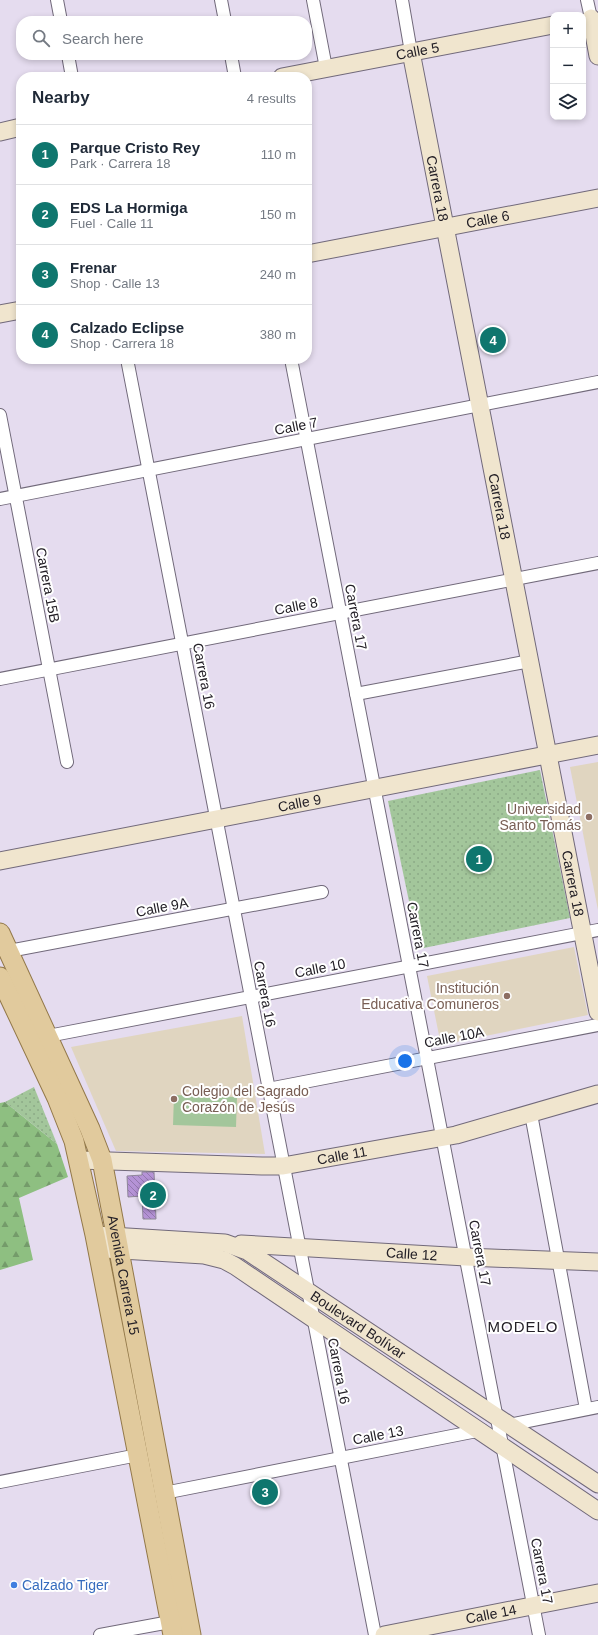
<!DOCTYPE html>
<meta charset="utf-8">
<style>
:root{--surface:#fff;--page:#f6f6f7;--text:#1f2937;--muted:#747a83;--line:#e0e1e3;--accent:#0f766e}
body{margin:0;font-family:Arial,sans-serif;background:var(--page);color:var(--text)}
.controls{position:absolute;right:12px;top:12px;display:grid;overflow:hidden;border-radius:8px;box-shadow:0 2px 6px #0003}
.controls button{width:36px;height:36px;display:grid;place-items:center;padding:0;border:0;border-bottom:1px solid var(--line);background:var(--surface);color:var(--text);font:20px sans-serif}
.you{position:absolute;left:405px;top:1061px;width:14px;height:14px;margin:-10px;border:3px solid #fff;border-radius:50%;background:#1a73e8;box-shadow:0 0 0 6px #1a73e833}
.badge{display:grid;place-items:center;width:26px;height:26px;border-radius:50%;background:var(--accent);color:#fff;font-size:13px;font-weight:700}
.pin{position:absolute;translate:-50% -50%;border:2px solid #fff;box-shadow:0 1px 4px #0006}
.list{margin:0;padding:0;list-style:none}
h2{display:flex;justify-content:space-between;align-items:center;height:52px;margin:0;padding:0 16px;font-size:17px}
h2 small{font-size:13px;font-weight:400;color:var(--muted)}
.list li{display:grid;grid-template-columns:26px 1fr auto;gap:12px;align-items:center;box-sizing:border-box;height:60px;padding:0 16px;border-top:1px solid var(--line)}
.list b{display:block;font-size:15px;white-space:nowrap}
.list p{margin:0;font-size:13px;white-space:nowrap;color:var(--muted)}
.list em{font-size:13px;font-style:normal;color:var(--muted)}
.icon{flex:none;width:22px;height:22px;fill:none;stroke:currentColor;stroke-width:2;stroke-linecap:round;stroke-linejoin:round}
.map{position:relative;flex:none;width:598px;height:1635px;overflow:hidden}
.search{position:absolute;background:var(--surface);box-shadow:0 2px 6px #0003;left:16px;top:16px;width:296px;height:44px;display:flex;align-items:center;gap:10px;box-sizing:border-box;padding:0 14px;border-radius:16px;color:var(--muted);font-size:15px}
.panel{position:absolute;background:var(--surface);box-shadow:0 2px 6px #0003;left:16px;top:72px;width:296px;height:292px;border-radius:16px}
.map>svg:first-child{display:block}
.education{fill:#e0d5c0}
.grass{fill:#a3c69b}
.forest{fill:url(#forest-firs)}
.park{fill:url(#park-dots)}
.building{fill:url(#building-back-hatch);stroke:#8f8799}
.lines{fill:none;stroke-linecap:round;stroke-linejoin:round}
.street-casing{stroke:#71697a;stroke-width:14}
.secondary-casing{stroke:#71697a;stroke-width:19}
.primary-casing{stroke:#927849;stroke-width:21}
.street{stroke:#fff;stroke-width:12}
.secondary{stroke:#f0e5ce;stroke-width:17}
.primary{stroke:#e1ca9d;stroke-width:19}
.education-dot{fill:#8d6e63;stroke:#fff;stroke-width:1.5}
.shop-dot{fill:#3f7fe0;stroke:#fff;stroke-width:1.5}
.labels{text-anchor:middle;dominant-baseline:central;stroke-width:4;stroke-linejoin:round;paint-order:stroke}
.street-label{font-size:14px;fill:#242027;stroke:#fff}
.education-label{font-size:14px;fill:#785e54;stroke:#fff;text-anchor:end}
.shop-label{font-size:14px;fill:#366cbe;stroke:#fff;text-anchor:start}
.neighbourhood-label{font-size:15px;letter-spacing:1px;fill:#242027;stroke:#fff}
</style>
<div class="map">
<svg width="598" height="1635" viewBox="0 0 598 1635">
<defs>
<pattern id="forest-firs" width="22" height="20" patternUnits="userSpaceOnUse"><rect width="22" height="20" fill="#8ebf81"/><path d="M5 1l3.5 6h-7zM16 11l3.5 6h-7z" fill="#749b6a"/></pattern>
<pattern id="park-dots" width="8" height="8" patternUnits="userSpaceOnUse"><rect width="8" height="8" fill="#a3c69b"/><path d="M2 2h.1M6 6h.1" fill="none" stroke="#8caa86" stroke-width="1.8" stroke-linecap="round"/></pattern>
<pattern id="building-back-hatch" width="6" height="6" patternUnits="userSpaceOnUse"><rect width="6" height="6" fill="#b593d6"/><path d="M-1 5l2 2M0 0l6 6M5-1l2 2" fill="none" stroke="#9378ae"/></pattern>
</defs>
<rect width="100%" height="100%" fill="#e5dcef"/>
<!-- education -->
<g class="education">
<polygon points="598,762 598,910 570,767"/>
<polygon points="574,947 588,1015 441,1045 427,976"/>
<polygon points="242,1016 265,1154 116,1151 71,1047"/>
</g>
<!-- grass -->
<polygon class="grass" points="174,1095 237,1097 236,1127 173,1125"/>
<!-- forest -->
<polygon class="forest" points="5,1102 57,1144 68,1177 19,1198 33,1260 0,1270 0,1103"/>
<!-- park -->
<g class="park">
<polygon points="540,770 570,918 419,949 388,801"/>
<polygon points="34,1087 57,1144 5,1102"/>
</g>
<!-- building -->
<polygon class="building" points="142,1172 154,1172 156,1219 143,1219 142,1196 128,1197 127,1176 142,1175"/>
<g class="lines">
<!-- street casing -->
<g class="street-casing">
<g id="street">
<polyline points="57,0 61,21"/>
<polyline points="221,0 225,21"/>
<polyline points="313,0 326,68"/>
<polyline points="402,0 411,52"/>
<polyline points="587,0 591,18"/>
<polyline points="68,55 72,77"/>
<polyline points="231,55 235,77"/>
<polyline points="127,359 375,1635"/>
<polyline points="291,359 539,1635"/>
<polyline points="0,415 67,762"/>
<polyline points="0,499 598,382"/>
<polyline points="0,679 598,563"/>
<polyline points="356,694 530,661"/>
<polyline points="9,951 322,892"/>
<polyline points="48,1036 598,930"/>
<polyline points="268,1089 598,1025"/>
<polyline points="531,1114 586,1409"/>
<polyline points="504,1426 598,1407"/>
<polyline points="0,1482 138,1455"/>
<polyline points="164,1493 482,1430"/>
<polyline points="100,1635 170,1622"/>
</g>
</g>
<!-- secondary casing -->
<g class="secondary-casing">
<g id="secondary">
<polyline points="591,18 598,56"/>
<path id="s1" d="M411,52L598,1012"/>
<path id="s2" d="M282,77L553,25"/>
<polyline points="0,132 21,127"/>
<path id="s3" d="M307,254L598,198"/>
<polyline points="0,314 21,310"/>
<path id="s4" d="M0,861L598,745"/>
<path id="s5" d="M79,1160L262,1166H283L456,1135L598,1094"/>
<path id="s6" d="M95,1235L225,1243L247,1251L598,1484"/>
<path id="s7" d="M241,1244L466,1257L598,1262"/>
<polyline points="105,1249 204,1255 224,1260 235,1266 598,1511"/>
<path id="s8" d="M384,1635L598,1593"/>
</g>
</g>
<!-- primary casing -->
<g class="primary-casing">
<g id="primary">
<path id="s9" d="M0,933L90,1129L102,1160L191,1635"/>
<polyline points="0,977 57,1098 74,1141 95,1235 173,1635"/>
</g>
</g>
<!-- street -->
<use href="#street" class="street"/>
<!-- secondary -->
<use href="#secondary" class="secondary"/>
<!-- primary -->
<use href="#primary" class="primary"/>
</g>
<!-- markers -->
<g class="education-dot">
<circle cx="589" cy="817" r="4"/>
<circle cx="507" cy="996" r="4"/>
<circle cx="174" cy="1099" r="4"/>
</g>
<circle class="shop-dot" cx="14" cy="1585" r="4"/>
<g class="labels">
<!-- street labels -->
<g class="street-label">
<text stroke="none"><textPath href="#s2" startOffset="138">Calle 5</textPath></text>
<text stroke="none"><textPath href="#s1" startOffset="139">Carrera 18</textPath></text>
<text stroke="none"><textPath href="#s3" startOffset="184">Calle 6</textPath></text>
<text transform="translate(296 426) rotate(-11)">Calle 7</text>
<text stroke="none"><textPath href="#s1" startOffset="463">Carrera 18</textPath></text>
<text transform="translate(48 585) rotate(79)">Carrera 15B</text>
<text transform="translate(296 606) rotate(-11)">Calle 8</text>
<text transform="translate(356 617) rotate(79)">Carrera 17</text>
<text transform="translate(204 676) rotate(79)">Carrera 16</text>
<text stroke="none"><textPath href="#s4" startOffset="305">Calle 9</textPath></text>
<text stroke="none"><textPath href="#s1" startOffset="847">Carrera 18</textPath></text>
<text transform="translate(162 907) rotate(-11)">Calle 9A</text>
<text transform="translate(418 935) rotate(79)">Carrera 17</text>
<text transform="translate(320 968) rotate(-11)">Calle 10</text>
<text transform="translate(265 994) rotate(79)">Carrera 16</text>
<text transform="translate(454 1037) rotate(-11)">Calle 10A</text>
<text stroke="none"><textPath href="#s5" startOffset="264">Calle 11</textPath></text>
<text transform="translate(480 1253) rotate(79)">Carrera 17</text>
<text stroke="none"><textPath href="#s7" startOffset="171">Calle 12</textPath></text>
<text stroke="none"><textPath href="#s9" startOffset="366">Avenida Carrera 15</textPath></text>
<text stroke="none"><textPath href="#s6" startOffset="287">Boulevard Bolívar</textPath></text>
<text transform="translate(339 1371) rotate(79)">Carrera 16</text>
<text transform="translate(378 1435) rotate(-11)">Calle 13</text>
<text transform="translate(542 1571) rotate(79)">Carrera 17</text>
<text stroke="none"><textPath href="#s8" startOffset="109">Calle 14</textPath></text>
</g>
<!-- education labels -->
<g class="education-label">
<text x="581" y="809">Universidad<tspan x="581" dy="16">Santo Tomás</tspan></text>
<text x="499" y="988">Institución<tspan x="499" dy="16">Educativa Comuneros</tspan></text>
<text x="182" y="1091" text-anchor="start">Colegio del Sagrado<tspan x="182" dy="16">Corazón de Jesús</tspan></text>
</g>
<!-- shop labels -->
<g class="shop-label">
<text x="22" y="1585">Calzado Tiger</text>
</g>
<!-- neighbourhood labels -->
<g class="neighbourhood-label">
<text x="523" y="1326">MODELO</text>
</g>
</g>
</svg>
<div class="controls">
<button>+</button>
<button>−</button>
<button><svg class="icon" aria-label="layers" viewBox="0 0 24 24"><path d="M12 4l9 5-9 5-9-5zM3 14l9 5 9-5"/></svg></button>
</div>
<div class="you"></div>
<div class="pin badge" style="left:479px;top:859px">1</div>
<div class="pin badge" style="left:153px;top:1195px">2</div>
<div class="pin badge" style="left:265px;top:1492px">3</div>
<div class="pin badge" style="left:493px;top:340px">4</div>
<div class="search"><svg class="icon" aria-label="search" viewBox="0 0 24 24"><circle cx="10" cy="10" r="6"/><path d="M15 15l6 6"/></svg>Search here</div>
<section class="panel">
<h2>Nearby<small>4 results</small></h2>
<ul class="list">
<li><span class="badge">1</span><div><b>Parque Cristo Rey</b><p>Park · Carrera 18</p></div><em>110 m</em></li>
<li><span class="badge">2</span><div><b>EDS La Hormiga</b><p>Fuel · Calle 11</p></div><em>150 m</em></li>
<li><span class="badge">3</span><div><b>Frenar</b><p>Shop · Calle 13</p></div><em>240 m</em></li>
<li><span class="badge">4</span><div><b>Calzado Eclipse</b><p>Shop · Carrera 18</p></div><em>380 m</em></li>
</ul>
</section>
</div>
